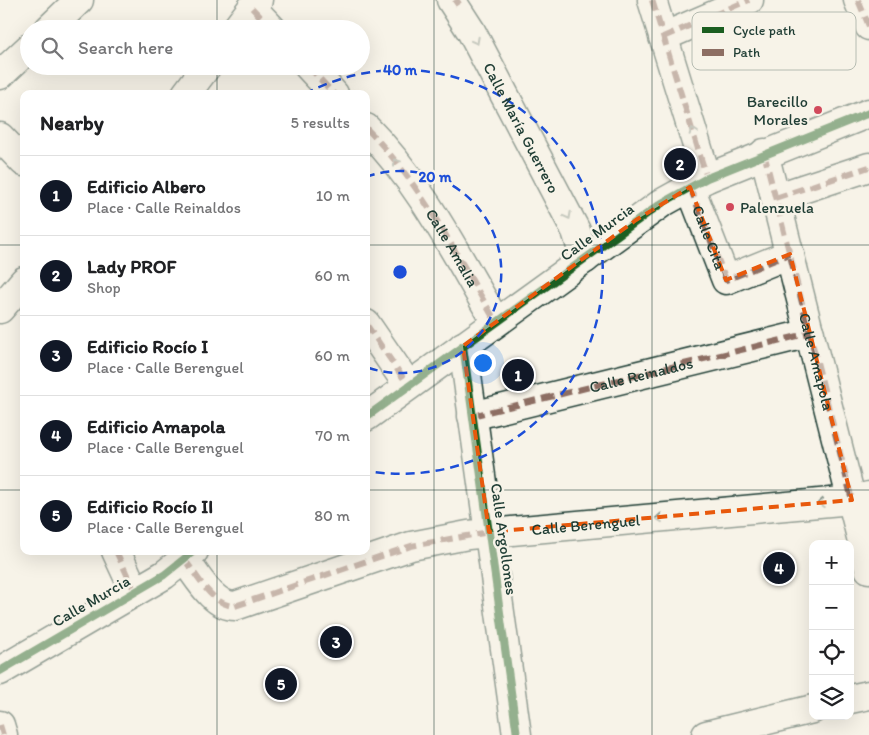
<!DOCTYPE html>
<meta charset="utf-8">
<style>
:root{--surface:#fff;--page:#f6f6f6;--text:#202124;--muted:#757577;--line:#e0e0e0;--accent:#111827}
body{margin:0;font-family:Itim,sans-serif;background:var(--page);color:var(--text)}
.controls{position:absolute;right:15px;bottom:15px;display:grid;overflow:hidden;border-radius:10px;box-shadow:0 5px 20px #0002}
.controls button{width:45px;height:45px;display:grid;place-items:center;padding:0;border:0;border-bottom:1px solid var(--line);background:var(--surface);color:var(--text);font:25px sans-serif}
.you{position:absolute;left:482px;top:362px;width:18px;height:18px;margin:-12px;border:4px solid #fff;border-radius:50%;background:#1a73e8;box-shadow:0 0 0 8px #1a73e833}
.badge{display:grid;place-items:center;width:32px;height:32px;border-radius:50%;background:var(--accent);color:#fff;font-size:16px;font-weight:700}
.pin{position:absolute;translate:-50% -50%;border:2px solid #fff;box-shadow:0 1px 5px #0006}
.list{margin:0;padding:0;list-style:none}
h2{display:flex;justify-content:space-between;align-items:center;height:65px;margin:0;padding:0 20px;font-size:21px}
h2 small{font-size:16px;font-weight:400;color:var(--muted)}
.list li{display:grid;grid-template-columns:32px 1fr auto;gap:15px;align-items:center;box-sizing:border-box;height:80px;padding:0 20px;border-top:1px solid var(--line)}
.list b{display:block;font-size:19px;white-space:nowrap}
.list p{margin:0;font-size:16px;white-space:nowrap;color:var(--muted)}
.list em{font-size:16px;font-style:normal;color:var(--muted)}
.icon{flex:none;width:28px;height:28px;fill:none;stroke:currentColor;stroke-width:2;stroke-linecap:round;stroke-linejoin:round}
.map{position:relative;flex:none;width:869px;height:735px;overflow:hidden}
.search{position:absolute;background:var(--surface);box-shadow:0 5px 20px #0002;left:20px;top:20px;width:350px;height:55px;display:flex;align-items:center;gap:12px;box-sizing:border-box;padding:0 18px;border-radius:28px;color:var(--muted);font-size:19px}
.panel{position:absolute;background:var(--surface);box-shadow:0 5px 20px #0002;left:20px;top:90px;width:350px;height:465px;border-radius:10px}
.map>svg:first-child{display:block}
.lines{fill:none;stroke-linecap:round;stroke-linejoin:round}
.minor-casing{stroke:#1f3d34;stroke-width:31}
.major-casing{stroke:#1f3d34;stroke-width:31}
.minor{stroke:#f7f3e8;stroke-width:28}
.major{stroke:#f7f3e8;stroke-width:28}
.quiet{stroke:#8d6e63;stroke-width:6;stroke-dasharray:12 6;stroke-linecap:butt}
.cycleway-casing{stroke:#f7f3e8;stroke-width:11}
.cycleway{stroke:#1b5e20;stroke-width:8}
.oneway{stroke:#8b988e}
.marked{fill:none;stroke:#e8590c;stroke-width:4;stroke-dasharray:10 6;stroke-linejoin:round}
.grid{fill:none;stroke:#1f3d34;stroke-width:1;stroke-opacity:0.55}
.ring{fill:none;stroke:#1d4ed8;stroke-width:2.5;stroke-dasharray:9 6}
.poi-dot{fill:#d1495b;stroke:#f7f3e8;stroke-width:2}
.labels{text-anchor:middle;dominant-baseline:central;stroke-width:5;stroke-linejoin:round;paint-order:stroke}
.poi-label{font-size:16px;fill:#1f3d34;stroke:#f7f3e8;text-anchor:end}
.street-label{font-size:16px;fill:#1f3d34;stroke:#f7f3e8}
.key{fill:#f7f3e8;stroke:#b6bcb2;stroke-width:1}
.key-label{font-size:14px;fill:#1f3d34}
.centre{fill:#1d4ed8;stroke:#f7f3e8;stroke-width:2.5}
.ring-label{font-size:15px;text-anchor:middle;font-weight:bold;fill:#1d4ed8;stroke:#f7f3e8;stroke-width:5;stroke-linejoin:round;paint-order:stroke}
</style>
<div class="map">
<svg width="869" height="735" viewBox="0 0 869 735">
<rect width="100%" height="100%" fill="#f7f3e8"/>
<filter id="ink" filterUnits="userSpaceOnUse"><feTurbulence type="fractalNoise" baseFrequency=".02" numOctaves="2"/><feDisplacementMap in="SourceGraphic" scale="10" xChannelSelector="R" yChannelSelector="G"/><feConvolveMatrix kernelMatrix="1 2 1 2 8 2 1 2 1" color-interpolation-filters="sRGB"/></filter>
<g filter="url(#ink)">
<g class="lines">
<!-- minor casing -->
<g class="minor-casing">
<g id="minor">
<path id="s1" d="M451,0L471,31L576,231L585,259"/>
<polyline points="652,0 707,178"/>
<polyline points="858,0 869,26"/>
<polyline points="252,8 272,29"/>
<polyline points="49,29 79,0"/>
<polyline points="663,37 749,0"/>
<polyline points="308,66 334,94"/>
<polyline points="0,75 29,48"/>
<path d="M366,128C421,183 457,256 496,322"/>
<polyline points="0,137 24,162"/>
<polyline points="764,153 869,569"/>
<polyline points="690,187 726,280 790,254"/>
<polyline points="775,198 869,167"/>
<polyline points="366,324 408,385"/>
<polyline points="463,346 517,735"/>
<polyline points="472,416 810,333"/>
<polyline points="116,551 135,592"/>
<path id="s2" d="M184,559C197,575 212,606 235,606L411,546L468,535L852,500L869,496"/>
<polyline points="850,699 869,695"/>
<polyline points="0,725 3,735"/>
<polyline points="706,735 813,709"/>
</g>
</g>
<!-- major casing -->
<g class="major-casing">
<g id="major">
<polyline points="236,29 258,0"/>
<polyline points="186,94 207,66"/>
<polyline points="0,309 24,281"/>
<polyline points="366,417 662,203 707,178 869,113"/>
<polyline points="0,671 164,575 194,551"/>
</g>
</g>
<!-- minor -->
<use href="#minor" class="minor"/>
<!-- major -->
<use href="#major" class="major"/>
<!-- quiet -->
<g class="quiet">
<polyline points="652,0 707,178"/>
<polyline points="858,0 869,26"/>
<polyline points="454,4 460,0"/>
<polyline points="252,8 272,29"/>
<polyline points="663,37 749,0"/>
<polyline points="308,66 334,94"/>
<path id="s3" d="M366,128C421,183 457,256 496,322"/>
<path id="s4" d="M764,153L852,500"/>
<path id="s5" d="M690,187L726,280L790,254"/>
<polyline points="775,198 869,167"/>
<polyline points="366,324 408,385"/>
<path id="s6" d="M472,416L810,333"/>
<polyline points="116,551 135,592"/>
<path d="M184,559C197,575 212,606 235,606L411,546L489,532"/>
<polyline points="0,725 3,735"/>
</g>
<!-- cycleway casing -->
<g class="cycleway-casing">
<g id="cycleway">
<polyline points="463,346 517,735"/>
<polyline points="366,417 662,203 707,178 869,113"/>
<polyline points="0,671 164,575 194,551"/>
</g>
</g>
<!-- cycleway -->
<use href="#cycleway" class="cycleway"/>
</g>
<!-- one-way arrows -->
<defs><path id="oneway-chevron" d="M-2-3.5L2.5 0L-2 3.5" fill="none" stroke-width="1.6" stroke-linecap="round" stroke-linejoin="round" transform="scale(1.25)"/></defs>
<g class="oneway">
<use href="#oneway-chevron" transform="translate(476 41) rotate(62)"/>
<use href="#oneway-chevron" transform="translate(693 131) rotate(-108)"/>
<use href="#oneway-chevron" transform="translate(396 162) rotate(-127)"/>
<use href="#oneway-chevron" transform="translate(568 216) rotate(62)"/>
<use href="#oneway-chevron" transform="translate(821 503) rotate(176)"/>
<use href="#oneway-chevron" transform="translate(659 518) rotate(174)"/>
</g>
</g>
<!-- marked area -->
<path d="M0 0H869V735H0ZM690,187L726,280L790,254L852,500L489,532L463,346L636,220Z" fill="#f7f3e8" fill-opacity=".55" fill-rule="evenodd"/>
<path class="marked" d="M690,187L726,280L790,254L852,500L489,532L463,346L636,220Z"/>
<!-- grid -->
<path class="grid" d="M217,0V29M434,0V735M652,0V735M217,66V94M0,245H24M366,245H869M0,490H24M366,490H869M217,551V735"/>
<!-- distance rings -->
<g class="ring">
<path d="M366 177A101 101 0 1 1 366 367"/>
<path d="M305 94A202 202 0 1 1 367 471"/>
</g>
<!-- markers -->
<g class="poi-dot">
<circle cx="818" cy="110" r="5"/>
<circle cx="730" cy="207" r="5"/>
</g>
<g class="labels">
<!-- poi labels -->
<g class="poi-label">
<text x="808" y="101">Barecillo<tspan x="808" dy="18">Morales</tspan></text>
<text x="740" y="207" text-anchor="start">Palenzuela</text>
</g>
<!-- street labels -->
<g class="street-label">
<text stroke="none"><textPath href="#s1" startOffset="146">Calle María Guerrero</textPath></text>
<text transform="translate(597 232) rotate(-36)">Calle Murcia</text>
<text stroke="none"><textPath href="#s5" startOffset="54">Calle Cita</textPath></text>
<text stroke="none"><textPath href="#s3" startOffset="148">Calle Amalia</textPath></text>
<text stroke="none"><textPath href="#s4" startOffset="215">Calle Amapola</textPath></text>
<text stroke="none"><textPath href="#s6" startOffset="174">Calle Reinaldos</textPath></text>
<text stroke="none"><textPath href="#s2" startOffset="434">Calle Berenguel</textPath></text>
<text transform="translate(504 539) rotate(82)">Calle Argollones</text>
<text transform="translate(91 601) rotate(-30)">Calle Murcia</text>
</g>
</g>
<!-- legend -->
<rect x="692" y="12" width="164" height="58" rx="8" class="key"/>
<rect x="702" y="27" width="22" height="6" fill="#1b5e20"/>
<rect x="702" y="49" width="22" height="7" fill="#8d6e63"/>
<g class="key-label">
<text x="733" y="35">Cycle path</text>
<text x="733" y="57">Path</text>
</g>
<circle cx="400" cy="272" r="8" class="centre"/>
<g class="ring-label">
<text x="400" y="75">40 m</text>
<text x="435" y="182">20 m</text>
</g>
</svg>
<div class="controls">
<button>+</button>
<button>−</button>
<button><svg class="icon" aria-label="locate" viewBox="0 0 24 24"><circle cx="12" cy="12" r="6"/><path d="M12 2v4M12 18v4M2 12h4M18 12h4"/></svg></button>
<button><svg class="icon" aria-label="layers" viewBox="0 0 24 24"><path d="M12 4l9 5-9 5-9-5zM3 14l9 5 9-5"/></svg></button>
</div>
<div class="you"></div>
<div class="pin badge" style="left:518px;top:375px">1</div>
<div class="pin badge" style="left:680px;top:164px">2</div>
<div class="pin badge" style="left:336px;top:642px">3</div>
<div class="pin badge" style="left:779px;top:568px">4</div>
<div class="pin badge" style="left:281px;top:684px">5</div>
<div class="search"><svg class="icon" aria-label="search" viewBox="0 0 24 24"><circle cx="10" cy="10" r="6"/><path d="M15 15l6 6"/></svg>Search here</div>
<section class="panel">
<h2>Nearby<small>5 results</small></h2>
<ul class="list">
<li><span class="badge">1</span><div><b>Edificio Albero</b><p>Place · Calle Reinaldos</p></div><em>10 m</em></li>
<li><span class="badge">2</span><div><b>Lady PROF</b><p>Shop</p></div><em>60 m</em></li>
<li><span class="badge">3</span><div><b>Edificio Rocío I</b><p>Place · Calle Berenguel</p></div><em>60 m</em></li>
<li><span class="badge">4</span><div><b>Edificio Amapola</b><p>Place · Calle Berenguel</p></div><em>70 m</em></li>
<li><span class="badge">5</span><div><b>Edificio Rocío II</b><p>Place · Calle Berenguel</p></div><em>80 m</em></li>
</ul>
</section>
</div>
